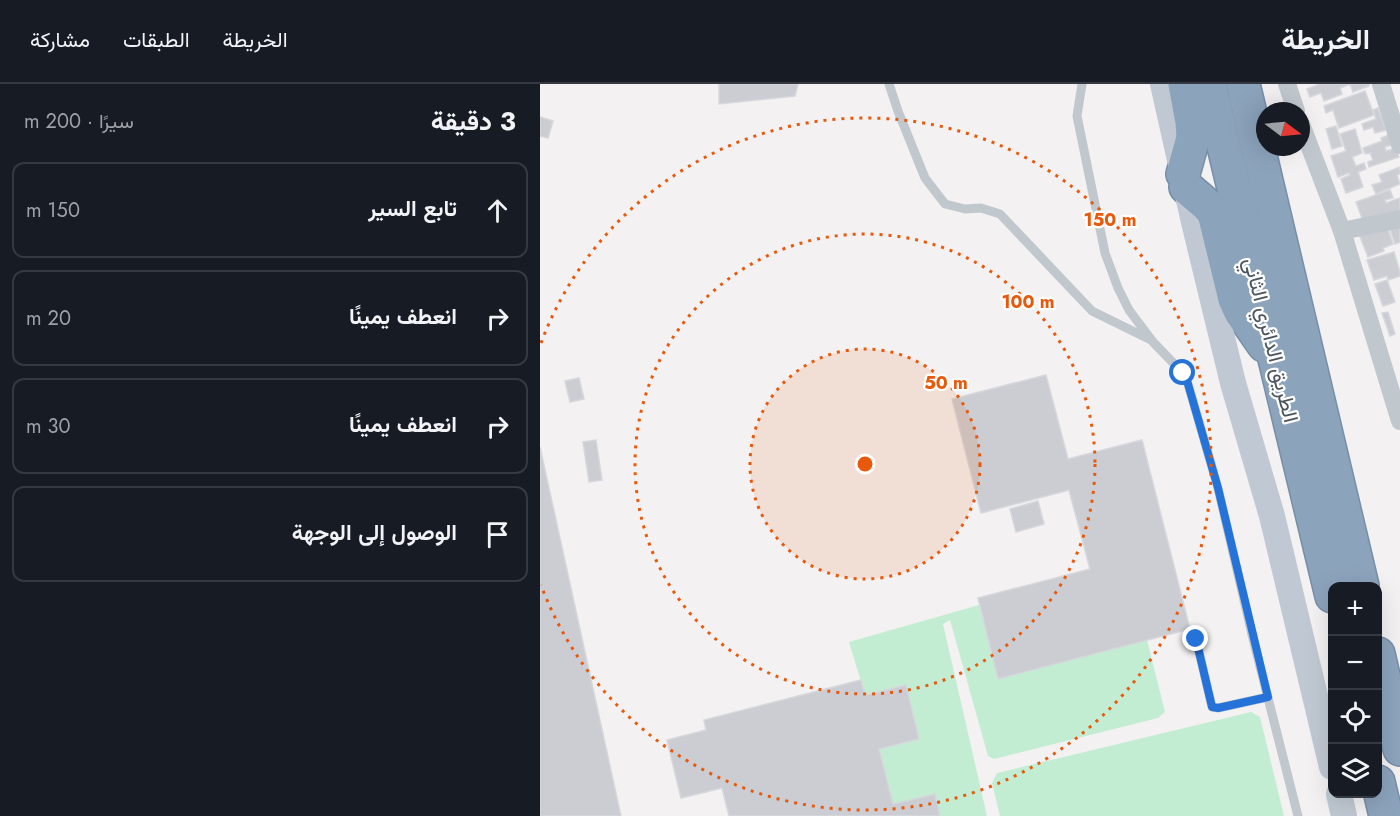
<!DOCTYPE html>
<html lang="ar">
<meta charset="utf-8">
<style>
:root{--surface:#171b24;--page:#20242c;--text:#f1f3f6;--muted:#9ea1a6;--line:#363941}
body{margin:0;font-family:Jost,Vazirmatn,sans-serif;background:var(--page);color:var(--text);direction:rtl}
.controls{position:absolute;right:18px;bottom:18px;display:grid;overflow:hidden;border-radius:12px;box-shadow:0 6px 24px #0002}
.controls button{width:54px;height:54px;display:grid;place-items:center;padding:0;border:0;border-bottom:2px solid var(--line);background:var(--surface);color:var(--text);font:30px sans-serif}
.compass{position:absolute;left:716px;top:18px;width:54px;height:54px;border-radius:50%;background:var(--surface);box-shadow:0 6px 24px #0002;rotate:106deg}
.stop{position:absolute;width:18px;height:18px;margin:-14px;border:4px solid #2573d9;border-radius:50%;background:#fff}
.stop.end{background:#2573d9;border-color:#fff;box-shadow:0 2px 6px #0008}
.list{margin:0;padding:0;list-style:none}
h2{display:flex;justify-content:space-between;align-items:center;height:78px;margin:0;padding:0 24px;font-size:26px}
h2 small{font-size:20px;font-weight:400;color:var(--muted)}
.list li{display:grid;grid-template-columns:39px 1fr auto;gap:18px;align-items:center;box-sizing:border-box;height:96px;margin:0 12px 12px;padding:0 12px;border:2px solid var(--line);border-radius:12px}
.list b{display:block;font-size:22px;white-space:nowrap}
.list em{font-size:20px;font-style:normal;color:var(--muted)}
.icon{flex:none;width:33px;height:33px;fill:none;stroke:currentColor;stroke-width:2;stroke-linecap:round;stroke-linejoin:round}
.map{position:relative;flex:none;width:860px;height:732px;overflow:hidden;direction:ltr}
header{display:flex;align-items:center;gap:36px;box-sizing:border-box;height:84px;padding:0 30px;background:var(--surface);border-bottom:2px solid var(--line)}
header strong{font-size:28px}
nav{display:flex;gap:33px;margin-inline-start:auto;font-size:21px}
main{display:flex}
aside{flex:1;background:var(--surface)}
.map>svg:first-child{display:block}
.green{fill:#c3edd3}
.building{fill:#cbcdd3;stroke:#d5d7dc;stroke-width:1.5}
.lines{fill:none;stroke-linecap:round;stroke-linejoin:round}
.highway-casing{stroke:#778ea8;stroke-width:36}
.lane{stroke:#c0c8ce;stroke-width:9}
.street{stroke:#c0c8ce;stroke-width:18}
.secondary{stroke:#c0c9d3;stroke-width:26}
.highway{stroke:#8ca3bc;stroke-width:33}
.route{stroke:#2573d9;stroke-width:8}
.ring{fill:none;stroke:#e8590c;stroke-width:3;stroke-dasharray:3 6}
.labels{text-anchor:middle;dominant-baseline:central;stroke-width:4.5;stroke-linejoin:round;paint-order:stroke}
.street-label{font-size:21px;fill:#4a545d;stroke:#fff}
.centre{fill:#e8590c;stroke:#fff;stroke-width:3}
.ring-label{font-size:18px;text-anchor:middle;font-weight:bold;fill:#e8590c;stroke:#fff;stroke-width:4.5;stroke-linejoin:round;paint-order:stroke}
</style>
<header>
<strong>الخريطة</strong>
<nav><a>الخريطة</a><a>الطبقات</a><a>مشاركة</a></nav>
</header>
<main>
<div class="map">
<svg width="860" height="732" viewBox="0 0 860 732">
<rect width="100%" height="100%" fill="#f3f1f1"/>
<!-- green -->
<g class="green">
<polygon points="439,521 458,594 607,556 625,628 618,634 454,675 448,672 410,536 403,540 447,732 400,732 395,710 353,720 339,665 379,655 366,601 325,611 309,558"/>
<polygon points="711,628 720,633 744,732 460,732 452,699 457,689"/>
</g>
<!-- building -->
<g class="building">
<polygon points="179,0 258,0 255,12 179,20"/>
<polygon points="780,0 829,0 829,2 813,8 810,0 800,4 802,10 784,17 781,9 770,13 767,5"/>
<polygon points="825,7 834,31 799,44 793,26 786,29 784,22"/>
<polygon points="838,24 846,46 835,49 833,43 824,46 822,40 836,35 833,26"/>
<polygon points="0,33 13,37 8,54 0,52"/>
<polygon points="796,42 802,62 792,65 786,45"/>
<polygon points="815,45 822,69 812,73 816,82 824,79 826,85 818,88 823,103 806,109 801,95 810,91 809,89 798,93 791,72 806,67 800,50"/>
<polygon points="852,50 855,60 845,63 846,67 856,64 859,73 829,83 828,78 833,76 830,69 825,70 823,64 842,57 841,54"/>
<polygon points="860,83 860,90 857,91 860,100 836,110 832,101 842,98 839,91"/>
<polygon points="850,106 853,114 845,116 846,119 860,114 860,131 823,137 816,118"/>
<polygon points="860,139 860,158 855,160 849,143"/>
<polygon points="847,143 853,160 843,164 844,167 828,173 819,150"/>
<polygon points="854,168 860,188 860,192 848,196 847,192 834,196 827,176"/>
<polygon points="847,196 855,218 843,222 835,200"/>
<polygon points="848,228 855,250 850,252 842,229"/>
<polygon points="506,291 528,375 602,356 650,545 458,595 438,514 550,485 529,406 441,429 412,315"/>
<polygon points="39,294 44,315 30,318 25,297"/>
<polygon points="56,356 62,396 49,398 43,358"/>
<polygon points="0,363 81,732 0,732"/>
<polygon points="498,417 504,440 476,448 470,425"/>
<polygon points="321,596 325,611 366,601 379,655 339,665 353,720 395,710 400,732 189,732 182,704 141,714 127,656 166,646 164,636"/>
</g>
<g class="lines">
<!-- highway casing -->
<g class="highway-casing">
<g id="highway">
<polyline points="669,0 792,512"/>
<polyline points="703,0 822,502"/>
<polyline points="643,90 653,54 652,38 645,0"/>
<polyline points="646,103 667,121 674,129 695,215 701,228 724,261"/>
<polyline points="838,570 860,665"/>
<polyline points="838,698 846,732"/>
</g>
</g>
<!-- lane -->
<g class="lane">
<polyline points="349,0 358,27 385,94 405,120 425,125 441,124 460,130 552,227 611,256"/>
<polyline points="542,0 537,32 565,169 578,204 589,226 613,258 643,289 648,300 678,404 713,555 758,732"/>
<polyline points="656,555 672,623 678,624 728,613"/>
</g>
<!-- street -->
<g class="street">
<polyline points="747,0 756,27"/>
<polyline points="841,0 860,61"/>
<polyline points="761,40 802,147 860,337"/>
<polyline points="802,147 860,135"/>
</g>
<!-- secondary -->
<g class="secondary">
<polyline points="623,0 653,134 693,299 732,432 792,683"/>
<polyline points="799,710 804,732"/>
</g>
<!-- highway -->
<use href="#highway" class="highway"/>
</g>
<g class="lines">
<!-- route -->
<polyline class="route" points="643,289 648,300 678,404 728,613 678,624 672,623 656,555"/>
</g>
<!-- distance rings -->
<circle cx="325" cy="380" r="115" fill="#e8590c" fill-opacity=".12"/>
<g class="ring">
<circle cx="325" cy="380" r="115"/>
<circle cx="325" cy="380" r="230"/>
<path d="M1 259A346 346 0 1 1 1 501"/>
</g>
<g class="labels">
<!-- street labels -->
<g class="street-label">
<text transform="translate(731 256) rotate(76)">الطريق الدائري الثاني</text>
</g>
</g>
<circle cx="325" cy="380" r="9" class="centre"/>
<g class="ring-label">
<text x="570" y="142">150 m</text>
<text x="488" y="224">100 m</text>
<text x="406" y="305">50 m</text>
</g>
</svg>
<div class="controls">
<button>+</button>
<button>−</button>
<button><svg class="icon" aria-label="locate" viewBox="0 0 24 24"><circle cx="12" cy="12" r="6"/><path d="M12 2v4M12 18v4M2 12h4M18 12h4"/></svg></button>
<button><svg class="icon" aria-label="layers" viewBox="0 0 24 24"><path d="M12 4l9 5-9 5-9-5zM3 14l9 5 9-5"/></svg></button>
</div>
<svg class="compass" viewBox="-18 -18 36 36"><path d="M0-13l5 13h-10z" fill="#e53935"/><path d="M0 13l5-13h-10z" fill="#9ea1a6"/></svg>
<div class="stop" style="left:643px;top:289px"></div>
<div class="stop end" style="left:656px;top:555px"></div>
</div>
<aside>
<h2>3 دقيقة<small>سيرًا · 200 m</small></h2>
<ul class="list">
<li><svg class="icon" aria-label="ahead" viewBox="0 0 24 24"><path d="M12 20V5M6 11l6-6 6 6"/></svg><div><b>تابع السير</b></div><em>150 m</em></li>
<li><svg class="icon" aria-label="right" viewBox="0 0 24 24"><path d="M7 20v-9h11M14 6l5 5-5 5"/></svg><div><b>انعطف يمينًا</b></div><em>20 m</em></li>
<li><svg class="icon" aria-label="right" viewBox="0 0 24 24"><path d="M7 20v-9h11M14 6l5 5-5 5"/></svg><div><b>انعطف يمينًا</b></div><em>30 m</em></li>
<li><svg class="icon" aria-label="arrive" viewBox="0 0 24 24"><path d="M6 21V4h12l-3 4 3 4H6"/></svg><div><b>الوصول إلى الوجهة</b></div></li>
</ul>
</aside>
</main>
